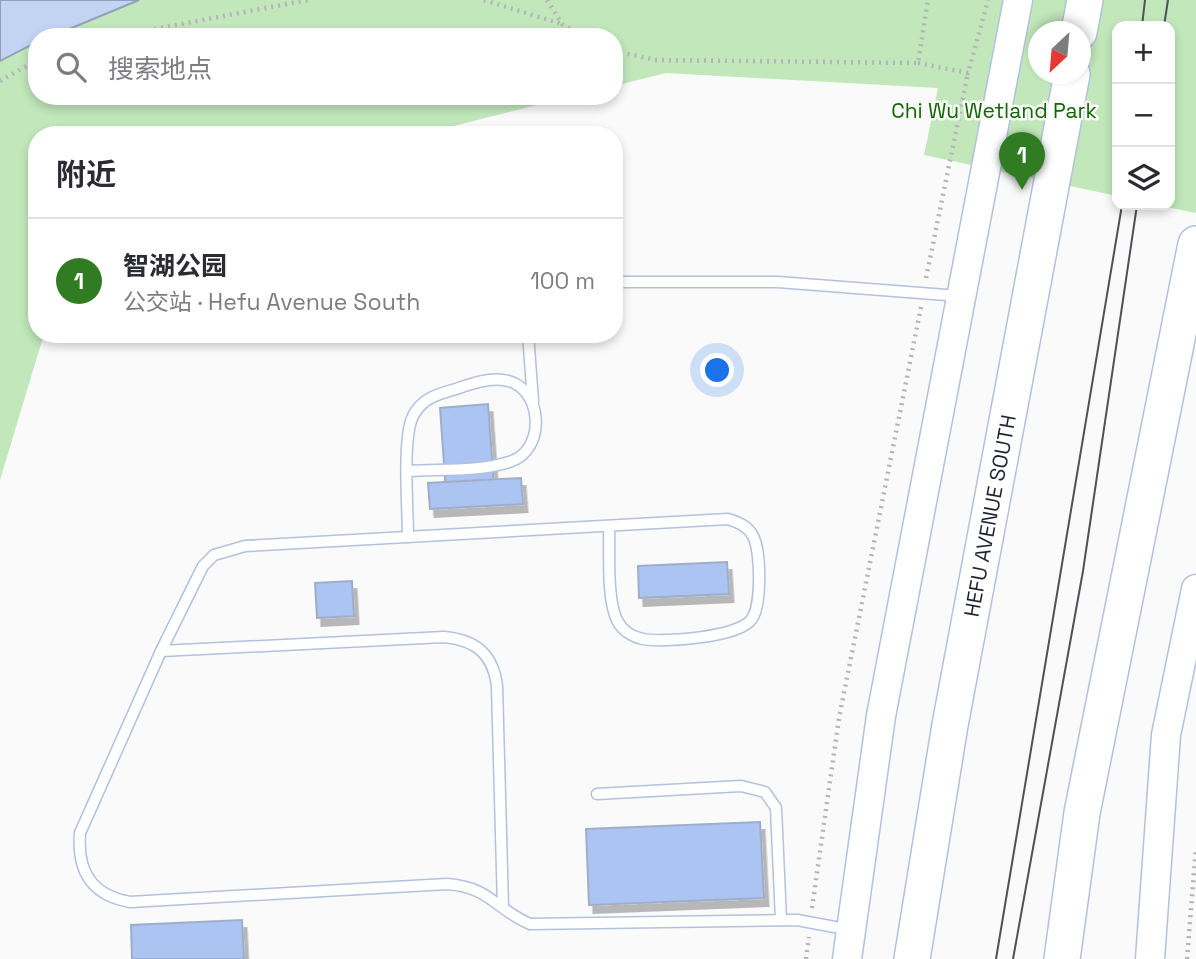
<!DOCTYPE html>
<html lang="zh">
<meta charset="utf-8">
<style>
:root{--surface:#fff;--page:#f7f7f7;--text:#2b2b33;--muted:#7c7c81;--line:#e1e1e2;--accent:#317c23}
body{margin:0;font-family:"Space Grotesk","Noto Sans SC",sans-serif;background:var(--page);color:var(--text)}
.controls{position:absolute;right:21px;top:21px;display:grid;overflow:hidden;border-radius:14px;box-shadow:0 4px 10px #0003}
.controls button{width:63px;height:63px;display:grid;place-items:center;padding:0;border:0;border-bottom:2px solid var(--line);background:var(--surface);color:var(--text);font:35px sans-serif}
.compass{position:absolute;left:1028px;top:21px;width:63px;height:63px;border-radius:50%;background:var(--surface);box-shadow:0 4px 10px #0003;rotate:206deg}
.you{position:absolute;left:718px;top:371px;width:24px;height:24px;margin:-18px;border:5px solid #fff;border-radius:50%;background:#1a73e8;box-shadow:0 0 0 10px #1a73e833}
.badge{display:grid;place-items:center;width:46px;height:46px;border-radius:50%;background:var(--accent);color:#fff;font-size:23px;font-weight:700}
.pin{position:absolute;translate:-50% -58px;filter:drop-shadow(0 2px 4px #0008)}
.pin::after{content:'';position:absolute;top:37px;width:24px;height:21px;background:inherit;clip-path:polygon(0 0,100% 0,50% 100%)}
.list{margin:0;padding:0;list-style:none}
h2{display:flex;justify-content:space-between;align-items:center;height:91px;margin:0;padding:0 28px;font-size:30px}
h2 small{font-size:23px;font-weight:400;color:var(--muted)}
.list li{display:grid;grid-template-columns:46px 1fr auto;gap:21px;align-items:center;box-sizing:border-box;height:126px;padding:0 28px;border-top:2px solid var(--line)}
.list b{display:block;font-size:26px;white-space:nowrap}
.list p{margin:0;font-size:23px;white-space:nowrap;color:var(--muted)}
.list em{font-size:23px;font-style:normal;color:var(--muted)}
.icon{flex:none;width:38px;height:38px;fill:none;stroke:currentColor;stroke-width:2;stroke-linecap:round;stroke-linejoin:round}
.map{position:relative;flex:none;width:1196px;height:959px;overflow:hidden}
.search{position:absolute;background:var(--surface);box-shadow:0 4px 10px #0003;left:28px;top:28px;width:595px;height:77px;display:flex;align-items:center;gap:18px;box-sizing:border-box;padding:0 24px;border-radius:28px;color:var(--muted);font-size:26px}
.panel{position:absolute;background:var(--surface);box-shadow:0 4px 10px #0003;left:28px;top:126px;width:595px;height:217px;border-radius:28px}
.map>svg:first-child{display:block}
.green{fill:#c1e7bb;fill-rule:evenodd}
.water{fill:#c3d4f3;stroke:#929fb8;stroke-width:2}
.building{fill:#abc4f2;stroke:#9eaeca;stroke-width:2;filter:url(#shadow)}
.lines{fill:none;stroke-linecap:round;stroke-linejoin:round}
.service-casing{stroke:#b2c1de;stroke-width:13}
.tertiary-casing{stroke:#b2c1de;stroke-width:31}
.primary-casing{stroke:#b2c1de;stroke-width:38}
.path{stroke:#b2b4b7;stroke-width:4.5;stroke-dasharray:2 5;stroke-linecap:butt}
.service{stroke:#fff;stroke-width:10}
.tertiary{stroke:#fff;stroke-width:28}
.primary{stroke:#fff;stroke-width:35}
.tram{stroke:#4c515a;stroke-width:2}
.labels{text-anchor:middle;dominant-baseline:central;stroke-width:5;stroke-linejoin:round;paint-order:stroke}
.park-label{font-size:21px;fill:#136600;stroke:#fafafa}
.street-label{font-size:21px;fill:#1e242f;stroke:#fafafa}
</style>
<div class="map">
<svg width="1196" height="959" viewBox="0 0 1196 959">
<defs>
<filter id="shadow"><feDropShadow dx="4.5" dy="8" stdDeviation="0" flood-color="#0004"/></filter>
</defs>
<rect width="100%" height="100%" fill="#fafafa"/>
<!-- green -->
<path class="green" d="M0,0H1196V213L1156,205H1170V26H1117V196L924,155L938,88L666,73L614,86V37H37V96H573L418,135H37V334H44L0,480ZM1038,32H1080V74H1038Z"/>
<!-- water -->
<polygon class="water" points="0,0 139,0 50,37 37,37 37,42 0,61"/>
<!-- building -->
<g class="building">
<polygon points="488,404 494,488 446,492 440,408"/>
<polygon points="521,478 523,504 430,509 428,483"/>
<polygon points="727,562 729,594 639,598 638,566"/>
<polygon points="352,581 354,616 317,618 315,583"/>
<polygon points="760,822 764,898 589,905 586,829"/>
<polygon points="242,920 244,959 132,959 131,925"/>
</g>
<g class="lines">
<!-- service casing -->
<g class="service-casing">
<g id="service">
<polyline points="614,282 778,282 959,296"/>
<polyline points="528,334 533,401"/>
<path d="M609,526C610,551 606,601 618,622C623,631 633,637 643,639C664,643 738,637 751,620C762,607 761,551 753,536C748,526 738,522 728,519L245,546L214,555L203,566L161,651L80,833C77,871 91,895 130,902L447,884C490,887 495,909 530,924L797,920L851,930"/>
<path d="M408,537C408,509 402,438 413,416C422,398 438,394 456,389C471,384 487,378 503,380C543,384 548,451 509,462C478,472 441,469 409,471"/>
<path d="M161,651L444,637C476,640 493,654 497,686L503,907"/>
<polyline points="597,794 741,786 765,792 776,808 781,920"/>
</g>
</g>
<!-- tertiary casing -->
<g class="tertiary-casing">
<g id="tertiary">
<polyline points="847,959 881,716 1018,0"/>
<polyline points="1150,959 1166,735 1196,589"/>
</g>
</g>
<!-- primary casing -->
<g class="primary-casing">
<g id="primary">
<polyline points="1079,32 1085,0"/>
<path id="s1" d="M912,959L950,725L1072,74"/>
<polyline points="1062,959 1082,813 1196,244"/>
</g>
</g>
<!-- path -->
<g class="path">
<polyline points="484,0 562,24"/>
<polyline points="547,0 562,24 584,37"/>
<polyline points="113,37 308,0"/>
<polyline points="614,51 656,60 918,63 928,0"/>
<polyline points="918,63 968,73 988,0"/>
<polyline points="0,81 37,60"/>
<polyline points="926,278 968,73"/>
<polyline points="812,908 839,718 921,307"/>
<polyline points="806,959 809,937"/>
<polyline points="1187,959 1196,848"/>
</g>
<!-- service -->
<use href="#service" class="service"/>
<!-- tertiary -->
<use href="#tertiary" class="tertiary"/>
<!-- primary -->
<use href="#primary" class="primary"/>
<!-- tram -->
<g class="tram">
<polyline points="1142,26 1145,0"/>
<polyline points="1164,26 1168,0"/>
<polyline points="996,959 1122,205"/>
<polyline points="1013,959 1083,571 1137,205"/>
</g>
</g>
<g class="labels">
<!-- park labels -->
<g class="park-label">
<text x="994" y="110">Chi Wu Wetland Park</text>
</g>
<!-- street labels -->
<g class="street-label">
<text stroke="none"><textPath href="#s1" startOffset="450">HEFU AVENUE SOUTH</textPath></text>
</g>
</g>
</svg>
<div class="controls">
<button>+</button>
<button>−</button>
<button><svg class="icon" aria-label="layers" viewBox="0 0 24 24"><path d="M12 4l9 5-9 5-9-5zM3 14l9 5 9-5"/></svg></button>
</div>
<svg class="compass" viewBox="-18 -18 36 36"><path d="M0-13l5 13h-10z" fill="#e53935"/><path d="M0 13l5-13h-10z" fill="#7c7c81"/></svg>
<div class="you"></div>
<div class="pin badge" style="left:1022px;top:190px">1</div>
<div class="search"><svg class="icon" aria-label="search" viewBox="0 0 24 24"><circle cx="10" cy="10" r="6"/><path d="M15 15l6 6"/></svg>搜索地点</div>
<section class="panel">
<h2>附近<small></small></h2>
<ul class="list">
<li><span class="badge">1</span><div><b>智湖公园</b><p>公交站 · Hefu Avenue South</p></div><em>100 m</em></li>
</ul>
</section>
</div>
